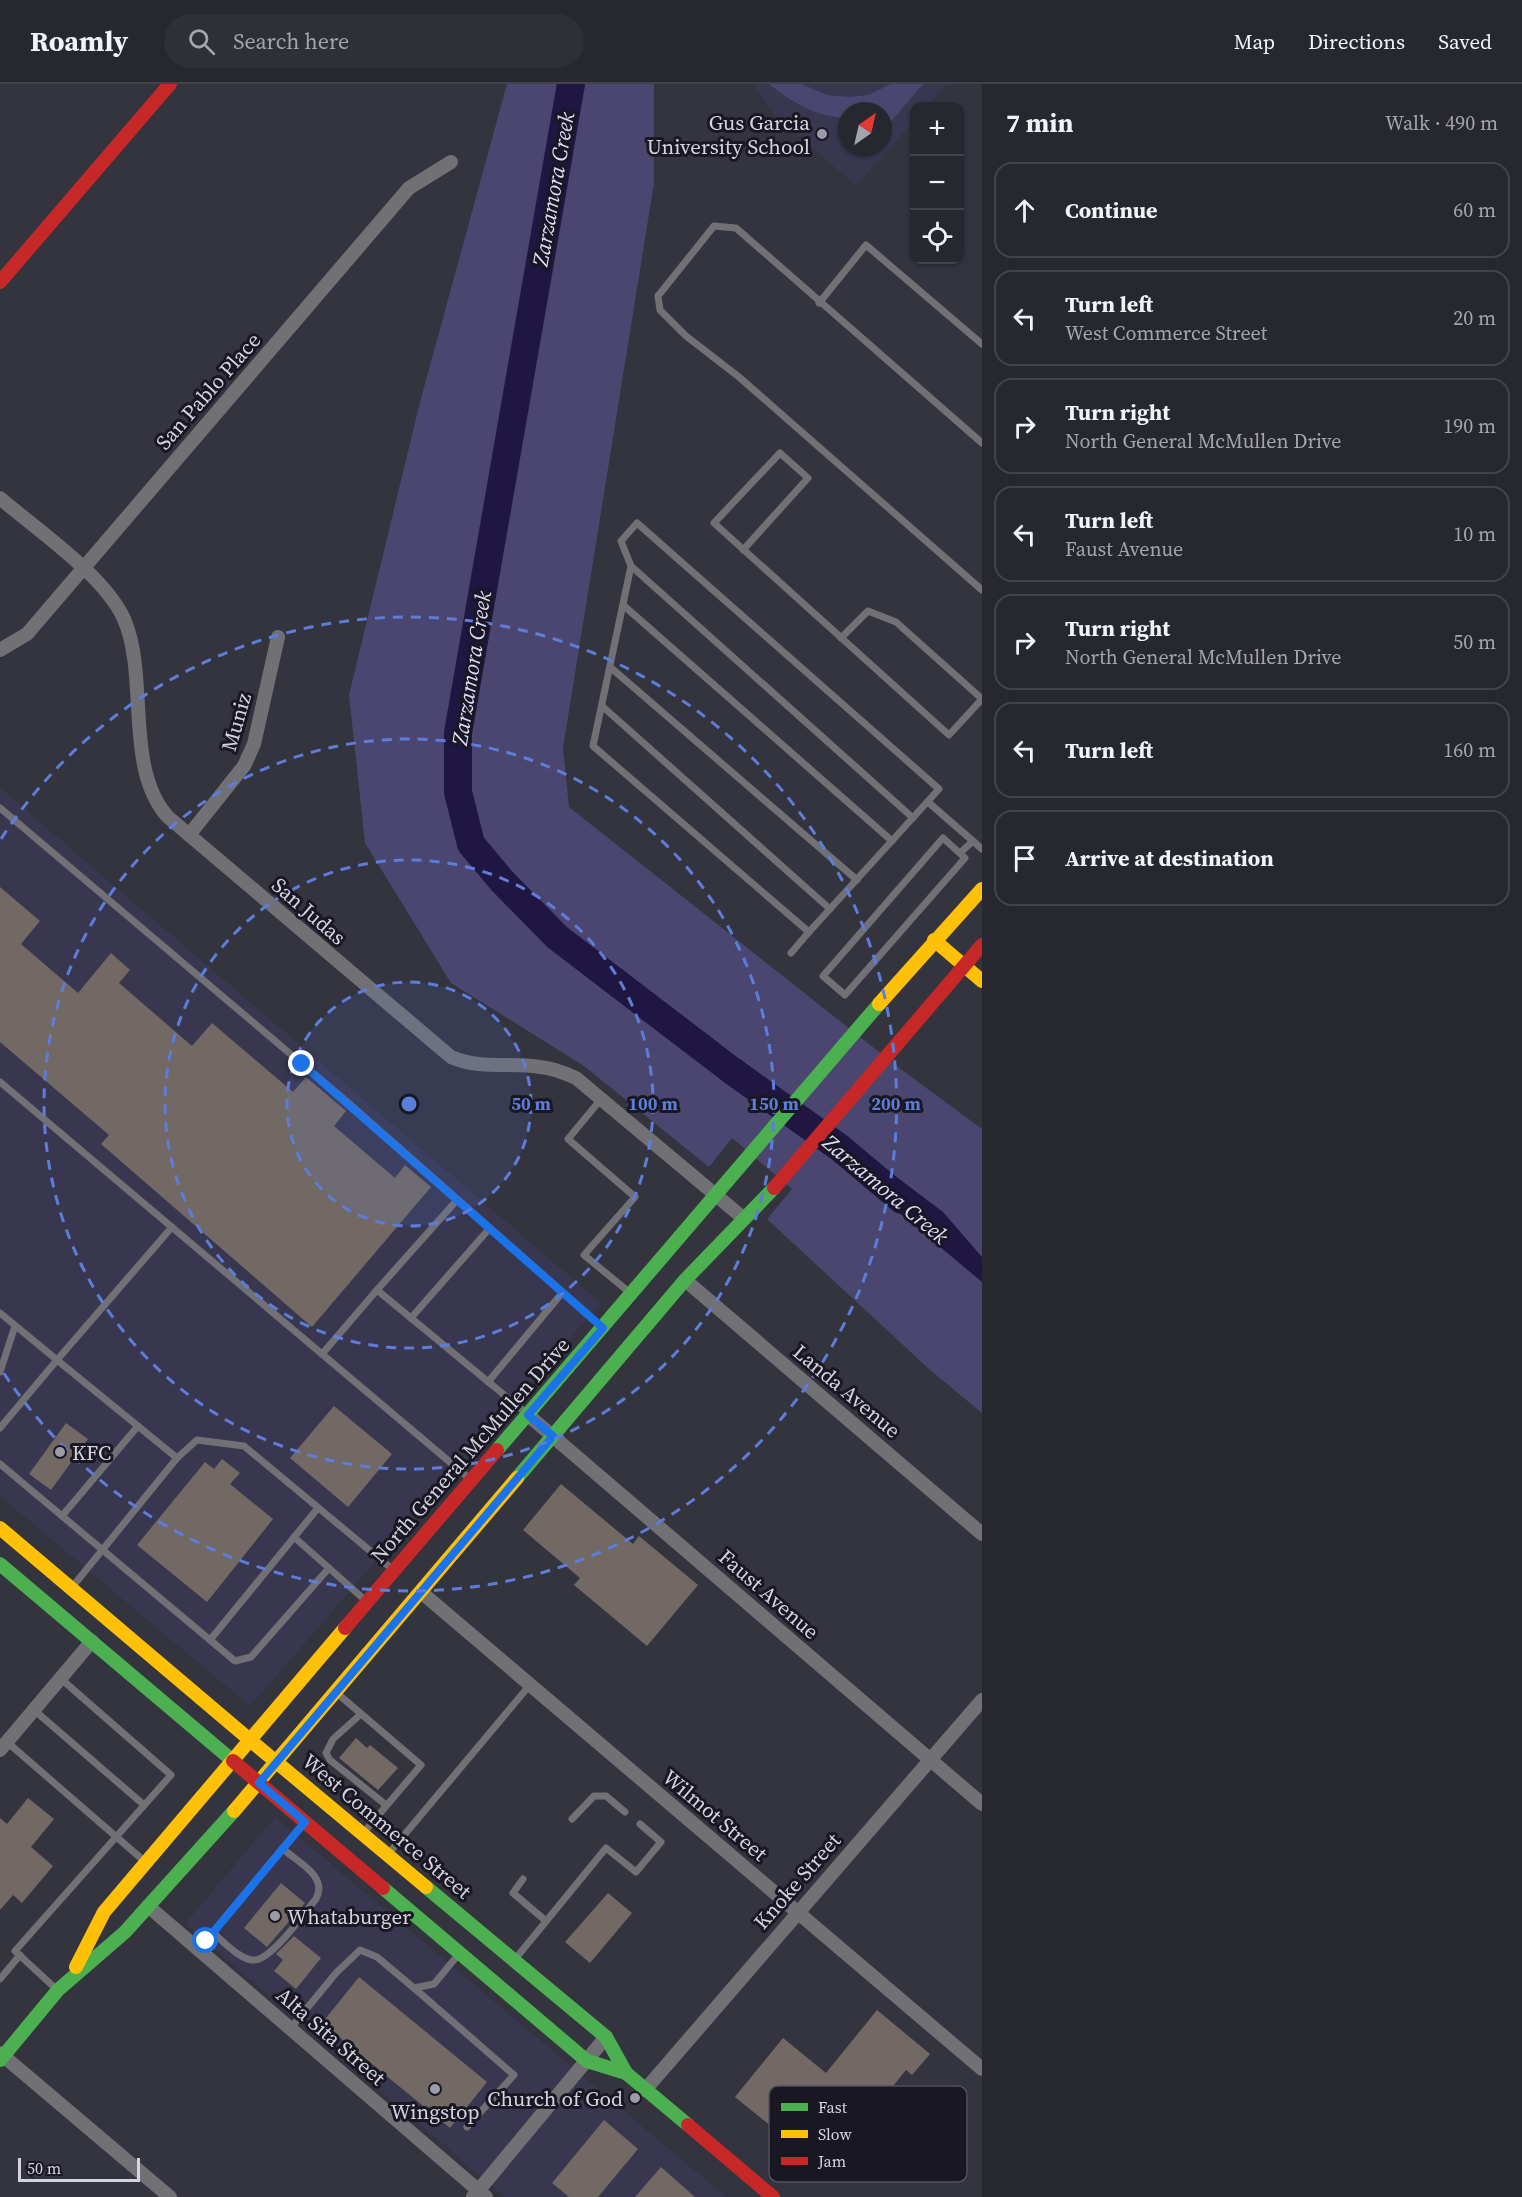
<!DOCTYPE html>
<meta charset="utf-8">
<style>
:root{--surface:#27272f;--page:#2f2f37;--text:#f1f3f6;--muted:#a4a5aa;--line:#43444b}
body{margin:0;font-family:"Source Serif 4",serif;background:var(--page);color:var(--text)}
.controls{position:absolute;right:18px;top:18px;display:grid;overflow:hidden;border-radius:12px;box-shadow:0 2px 4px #0004}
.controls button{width:54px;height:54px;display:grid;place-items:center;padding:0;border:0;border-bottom:2px solid var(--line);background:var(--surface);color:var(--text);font:30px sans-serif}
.compass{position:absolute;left:838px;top:18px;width:54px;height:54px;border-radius:50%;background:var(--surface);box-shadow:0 2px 4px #0004;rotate:34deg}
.scale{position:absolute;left:18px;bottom:15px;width:122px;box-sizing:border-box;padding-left:6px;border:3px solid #d4d3e0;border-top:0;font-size:16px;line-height:21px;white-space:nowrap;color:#d4d3e0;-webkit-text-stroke:4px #191822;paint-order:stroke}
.stop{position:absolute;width:18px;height:18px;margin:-14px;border:4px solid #1a73e8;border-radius:50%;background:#fff}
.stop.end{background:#1a73e8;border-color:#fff;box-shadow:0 2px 6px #0008}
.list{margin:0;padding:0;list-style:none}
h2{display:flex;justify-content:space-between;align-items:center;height:78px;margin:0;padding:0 24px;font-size:26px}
h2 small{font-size:20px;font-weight:400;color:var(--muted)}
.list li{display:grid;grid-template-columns:39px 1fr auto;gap:18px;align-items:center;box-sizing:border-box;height:96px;margin:0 12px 12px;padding:0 12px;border:2px solid var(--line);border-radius:18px}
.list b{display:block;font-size:22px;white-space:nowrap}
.list p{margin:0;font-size:20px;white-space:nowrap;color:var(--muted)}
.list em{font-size:20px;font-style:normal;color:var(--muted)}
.icon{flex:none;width:33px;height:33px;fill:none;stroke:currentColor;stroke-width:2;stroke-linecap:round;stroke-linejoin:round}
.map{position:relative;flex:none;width:982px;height:2113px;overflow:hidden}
header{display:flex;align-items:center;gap:36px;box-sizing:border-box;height:84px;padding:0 30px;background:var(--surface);border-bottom:2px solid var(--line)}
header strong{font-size:28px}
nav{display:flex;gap:33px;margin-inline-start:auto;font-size:21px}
.search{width:420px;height:54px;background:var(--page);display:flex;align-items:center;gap:15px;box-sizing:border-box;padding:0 21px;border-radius:33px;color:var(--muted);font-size:22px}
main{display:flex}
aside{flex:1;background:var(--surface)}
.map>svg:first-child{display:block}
.built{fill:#39374f;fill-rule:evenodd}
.green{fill:#4b466f}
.water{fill:#201642}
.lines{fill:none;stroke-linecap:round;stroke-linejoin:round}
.river{stroke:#201642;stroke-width:28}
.building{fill:#726965}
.lane{stroke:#707075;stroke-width:7}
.street{stroke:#707075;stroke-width:14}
.fast{stroke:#4caf50;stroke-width:14}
.slow{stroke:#ffc107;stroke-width:14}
.jam{stroke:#c62828;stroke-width:14}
.route{stroke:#1a73e8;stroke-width:8}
.ring{fill:none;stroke:#5d7ddb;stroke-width:3;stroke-dasharray:10 8}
.poi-dot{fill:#9c9ba8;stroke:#191822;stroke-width:2}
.labels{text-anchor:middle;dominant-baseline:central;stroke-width:6;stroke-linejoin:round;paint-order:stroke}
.poi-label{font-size:21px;fill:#d4d3e0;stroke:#191822;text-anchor:end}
.street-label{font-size:21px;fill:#d4d3e0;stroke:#191822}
.water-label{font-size:22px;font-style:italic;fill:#dfdcfe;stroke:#191822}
.key{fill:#191822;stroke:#51505b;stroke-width:1.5}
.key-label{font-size:16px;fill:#d4d3e0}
.centre{fill:#5d7ddb;stroke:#191822;stroke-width:3}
.ring-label{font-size:18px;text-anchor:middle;font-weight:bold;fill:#5d7ddb;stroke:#191822;stroke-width:6;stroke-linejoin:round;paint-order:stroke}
</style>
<header>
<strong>Roamly</strong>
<div class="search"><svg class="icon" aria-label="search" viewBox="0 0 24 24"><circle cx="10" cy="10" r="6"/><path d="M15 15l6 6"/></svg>Search here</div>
<nav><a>Map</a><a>Directions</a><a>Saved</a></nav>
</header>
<main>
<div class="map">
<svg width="982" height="2113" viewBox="0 0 982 2113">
<rect width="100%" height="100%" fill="#34343f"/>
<!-- built -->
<g class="built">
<path d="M753,0H947L927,22H914V37L856,102L772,28ZM847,27H883V63H847Z"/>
<polygon points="0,704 601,1219 250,1622 0,1412"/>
<polygon points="275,1733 726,2113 505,2113 185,1840"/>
</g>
<!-- green -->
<g class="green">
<polygon points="507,0 654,0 654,99 563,664 569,723 898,983 982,1045 982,1329 929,1285 767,1135 792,1105 732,1054 709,1083 584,982 451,899 365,759 349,611 420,318"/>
<path d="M769,0H801L827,11L849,13L868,11L891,0H923L883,47V27H847V34C816,33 793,19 769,0Z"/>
</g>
<!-- water -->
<polygon class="water" points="886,1085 943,1128 982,1173 982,1198 866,1101 871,1092"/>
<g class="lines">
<!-- river -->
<polyline class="river" points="571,0 458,649 458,708 471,760 502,797 557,853 731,986 840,1064 902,1116"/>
</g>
<!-- building -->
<g class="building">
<polygon points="0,803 40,837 21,860 78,909 111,869 130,886 119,899 192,962 212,939 293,1008 306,993 346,1027 334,1042 395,1094 405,1081 431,1103 312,1243 101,1060 109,1051 0,958"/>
<polygon points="334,1322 392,1370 348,1423 290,1374"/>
<polygon points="66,1339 88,1355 51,1406 29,1390"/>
<polygon points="222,1375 240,1389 230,1400 273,1435 207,1518 137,1461 205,1378 214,1385"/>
<polygon points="561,1400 633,1460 639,1452 698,1501 647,1562 574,1501 580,1494 523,1446"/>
<polygon points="356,1654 367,1664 370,1661 398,1684 378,1706 339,1674"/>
<polygon points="28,1714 54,1735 31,1763 53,1782 22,1819 13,1811 0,1826 0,1734 7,1740"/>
<polygon points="281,1799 305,1819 267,1863 244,1844"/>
<polygon points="608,1809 632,1829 590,1879 565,1858"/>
<polygon points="294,1852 321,1874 296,1905 274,1887 283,1876 276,1870"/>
<polygon points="359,1893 487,1998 450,2044 322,1939"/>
<polygon points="877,1926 930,1970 912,1991 906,1986 872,2028 881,2036 834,2093 735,2013 783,1954 826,1989"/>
<polygon points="604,2036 638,2065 598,2113 569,2113 552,2099"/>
<polygon points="661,2083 695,2113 635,2113"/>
</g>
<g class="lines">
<!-- lane -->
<g class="lane">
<polyline points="819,219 866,161 982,260"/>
<polyline points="982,359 736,144 714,142 658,212 660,226 686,252 739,293 982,506"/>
<polygon points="637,439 939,705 809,848 593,662 631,482 621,457"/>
<polyline points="743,466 808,394 780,369 714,439 949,651 982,615"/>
<polyline points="631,482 913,734"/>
<polyline points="623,521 892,757"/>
<polyline points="841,554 868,527 896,538 982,615"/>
<polyline points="610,583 857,796"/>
<polyline points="602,622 830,825"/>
<polyline points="928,718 982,765"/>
<polyline points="0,724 346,1017 601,1242"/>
<polygon points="943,754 965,774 845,911 823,892"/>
<polyline points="960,769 973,757"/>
<polyline points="791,869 809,848"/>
<polyline points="0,998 470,1395"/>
<polyline points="602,1014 568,1055 635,1113 584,1171 629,1208"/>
<polyline points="377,1206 457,1116"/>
<polyline points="0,1229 57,1276 172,1143"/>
<polyline points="411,1234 489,1145"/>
<polyline points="322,1270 377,1206 526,1329"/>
<polyline points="0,1288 15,1242"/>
<polyline points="488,1298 562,1209"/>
<polyline points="0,1344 57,1276 177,1374"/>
<polyline points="0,1380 210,1556 318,1424"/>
<polyline points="62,1432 138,1342"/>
<polyline points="294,1453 366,1517"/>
<polyline points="73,1502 177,1374 197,1356 244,1362 392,1485"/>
<polyline points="210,1556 235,1577 251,1573 329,1484"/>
<polyline points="338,1610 421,1681 365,1747"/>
<polyline points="34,1626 144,1721"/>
<polyline points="361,1630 333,1655 326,1669 330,1676 386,1721"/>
<polyline points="7,1658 143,1776"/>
<polyline points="572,1735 594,1712 606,1712 625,1728"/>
<polyline points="390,1768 529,1602"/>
<polyline points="523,1795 513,1809 546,1837"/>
<path d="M213,1849C223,1857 238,1874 252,1876C270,1879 304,1829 316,1815C328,1792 299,1779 283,1765"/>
<polyline points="198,1866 303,1740"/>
<polyline points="516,1874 606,1764 636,1788 661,1758 640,1740"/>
<polyline points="0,1895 20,1871"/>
<polyline points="55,1904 15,1867 171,1691 60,1594"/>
<polyline points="414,1904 514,1991 467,2043"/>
<polyline points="290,1945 336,1889 360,1866 377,1873 414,1904 434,1900 458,1871"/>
</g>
<!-- street -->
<g class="street">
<path d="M0,414C37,446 104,491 124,535C149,592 124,685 168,733L451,973C481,986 509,978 540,983C553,984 565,989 576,994L742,1133"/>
<polyline points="0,566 27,550 409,104 451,78"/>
<polyline points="189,751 244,682 254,660 278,553"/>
<polyline points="685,1196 982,1450"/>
<polyline points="528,1331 982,1720"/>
<polyline points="421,1508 982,1985"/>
<polyline points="0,1666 92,1557"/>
<polyline points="148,1822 486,2113"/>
<polyline points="0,1969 170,2113"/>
<polyline points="645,2006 982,1616"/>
<polyline points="473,2113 606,1953"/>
</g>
<!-- fast -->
<g class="fast">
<polyline points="497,1366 879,920"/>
<polyline points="517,1394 685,1196 774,1104"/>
<polyline points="0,1480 233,1677"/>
<polyline points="426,1803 606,1953 626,1989 688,2041"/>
<polyline points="383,1804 587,1977 626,1989"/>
<polyline points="0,1976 58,1906 125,1848 234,1727"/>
</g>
<!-- slow -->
<g class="slow">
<polyline points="934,856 982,897"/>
<polyline points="879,920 982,805"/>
<polyline points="0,1444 250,1656"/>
<polyline points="250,1656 426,1803"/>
<polyline points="234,1727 517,1394"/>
<polyline points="76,1883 104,1828 345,1544"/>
</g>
<!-- jam -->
<g class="jam">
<polyline points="0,198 170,0"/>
<polyline points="774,1104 982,861"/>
<polyline points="345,1544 497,1366"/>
<polyline points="233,1677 383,1804"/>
<polyline points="688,2041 773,2113"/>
</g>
</g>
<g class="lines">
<!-- route -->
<polyline class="route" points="206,1857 305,1738 259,1699 553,1352 528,1331 603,1244 302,980"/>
</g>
<!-- distance rings -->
<circle cx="409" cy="1020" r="122" fill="#5d7ddb" fill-opacity=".12"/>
<g class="ring">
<circle cx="409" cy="1020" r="122"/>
<circle cx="409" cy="1020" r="244"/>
<circle cx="409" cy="1020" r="365"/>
<path d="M1 755A487 487 0 1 1 1 1285"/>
</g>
<!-- markers -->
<g class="poi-dot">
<circle cx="822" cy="50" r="6"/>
<circle cx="60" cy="1368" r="6"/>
<circle cx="275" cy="1832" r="6"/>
<circle cx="435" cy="2005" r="6"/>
<circle cx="635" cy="2014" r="6"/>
</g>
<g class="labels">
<!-- poi labels -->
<g class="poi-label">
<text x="810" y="38">Gus Garcia<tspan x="810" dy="24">University School</tspan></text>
<text x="72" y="1368" text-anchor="start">KFC</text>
<text x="287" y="1832" text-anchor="start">Whataburger</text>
<text x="623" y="2014">Church of God</text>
<text x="435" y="2027" text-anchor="middle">Wingstop</text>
</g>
<!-- street labels -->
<g class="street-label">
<text transform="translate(208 307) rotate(-49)">San Pablo Place</text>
<text transform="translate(236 638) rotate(-74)">Muniz</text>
<text transform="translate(309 827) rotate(41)">San Judas</text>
<text transform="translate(847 1307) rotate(40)">Landa Avenue</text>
<text transform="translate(470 1366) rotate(-49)">North General McMullen Drive</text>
<text transform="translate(769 1510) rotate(41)">Faust Avenue</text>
<text transform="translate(715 1731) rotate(40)">Wilmot Street</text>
<text transform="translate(387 1742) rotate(40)">West Commerce Street</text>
<text transform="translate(797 1797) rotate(-49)">Knoke Street</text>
<text transform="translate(331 1952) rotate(41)">Alta Sita Street</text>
</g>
<!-- water labels -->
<g class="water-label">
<text transform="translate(553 105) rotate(-80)">Zarzamora Creek</text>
<text transform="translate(471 584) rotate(-81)">Zarzamora Creek</text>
<text transform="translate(886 1105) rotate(40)">Zarzamora Creek</text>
</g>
</g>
<!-- legend -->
<rect x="769" y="2002" width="198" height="96" rx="9" class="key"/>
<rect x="781" y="2019" width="27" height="8" fill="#4caf50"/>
<rect x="781" y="2046" width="27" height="8" fill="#ffc107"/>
<rect x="781" y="2073" width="27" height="8" fill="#c62828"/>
<g class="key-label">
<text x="818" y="2029">Fast</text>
<text x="818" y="2056">Slow</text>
<text x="818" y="2083">Jam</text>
</g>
<circle cx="409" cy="1020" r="9" class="centre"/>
<g class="ring-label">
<text x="531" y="1026">50 m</text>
<text x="653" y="1026">100 m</text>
<text x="774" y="1026">150 m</text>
<text x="896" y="1026">200 m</text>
</g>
</svg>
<div class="controls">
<button>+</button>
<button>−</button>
<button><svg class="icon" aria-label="locate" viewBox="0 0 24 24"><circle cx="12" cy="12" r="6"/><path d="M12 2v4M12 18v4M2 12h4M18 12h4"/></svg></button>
</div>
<svg class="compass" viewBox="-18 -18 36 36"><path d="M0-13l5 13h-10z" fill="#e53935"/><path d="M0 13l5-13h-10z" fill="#a4a5aa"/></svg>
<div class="scale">50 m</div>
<div class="stop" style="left:206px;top:1857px"></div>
<div class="stop end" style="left:302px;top:980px"></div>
</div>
<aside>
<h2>7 min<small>Walk · 490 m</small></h2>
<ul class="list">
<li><svg class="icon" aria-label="ahead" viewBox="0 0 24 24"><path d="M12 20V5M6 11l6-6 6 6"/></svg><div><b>Continue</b></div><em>60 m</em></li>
<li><svg class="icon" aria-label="left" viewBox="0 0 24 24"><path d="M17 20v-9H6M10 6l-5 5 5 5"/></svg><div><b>Turn left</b><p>West Commerce Street</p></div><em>20 m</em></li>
<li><svg class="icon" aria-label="right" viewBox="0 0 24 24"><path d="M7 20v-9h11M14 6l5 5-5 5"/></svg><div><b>Turn right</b><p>North General McMullen Drive</p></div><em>190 m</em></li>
<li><svg class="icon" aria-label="left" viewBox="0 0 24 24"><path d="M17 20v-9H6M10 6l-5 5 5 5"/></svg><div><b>Turn left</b><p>Faust Avenue</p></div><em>10 m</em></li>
<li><svg class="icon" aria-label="right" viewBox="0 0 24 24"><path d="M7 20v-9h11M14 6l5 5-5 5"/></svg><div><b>Turn right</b><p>North General McMullen Drive</p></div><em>50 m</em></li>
<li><svg class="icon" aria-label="left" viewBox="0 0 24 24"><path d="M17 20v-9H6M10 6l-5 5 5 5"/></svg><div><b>Turn left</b></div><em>160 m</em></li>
<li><svg class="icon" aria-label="arrive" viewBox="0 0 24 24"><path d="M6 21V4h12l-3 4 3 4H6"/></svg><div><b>Arrive at destination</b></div></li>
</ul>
</aside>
</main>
